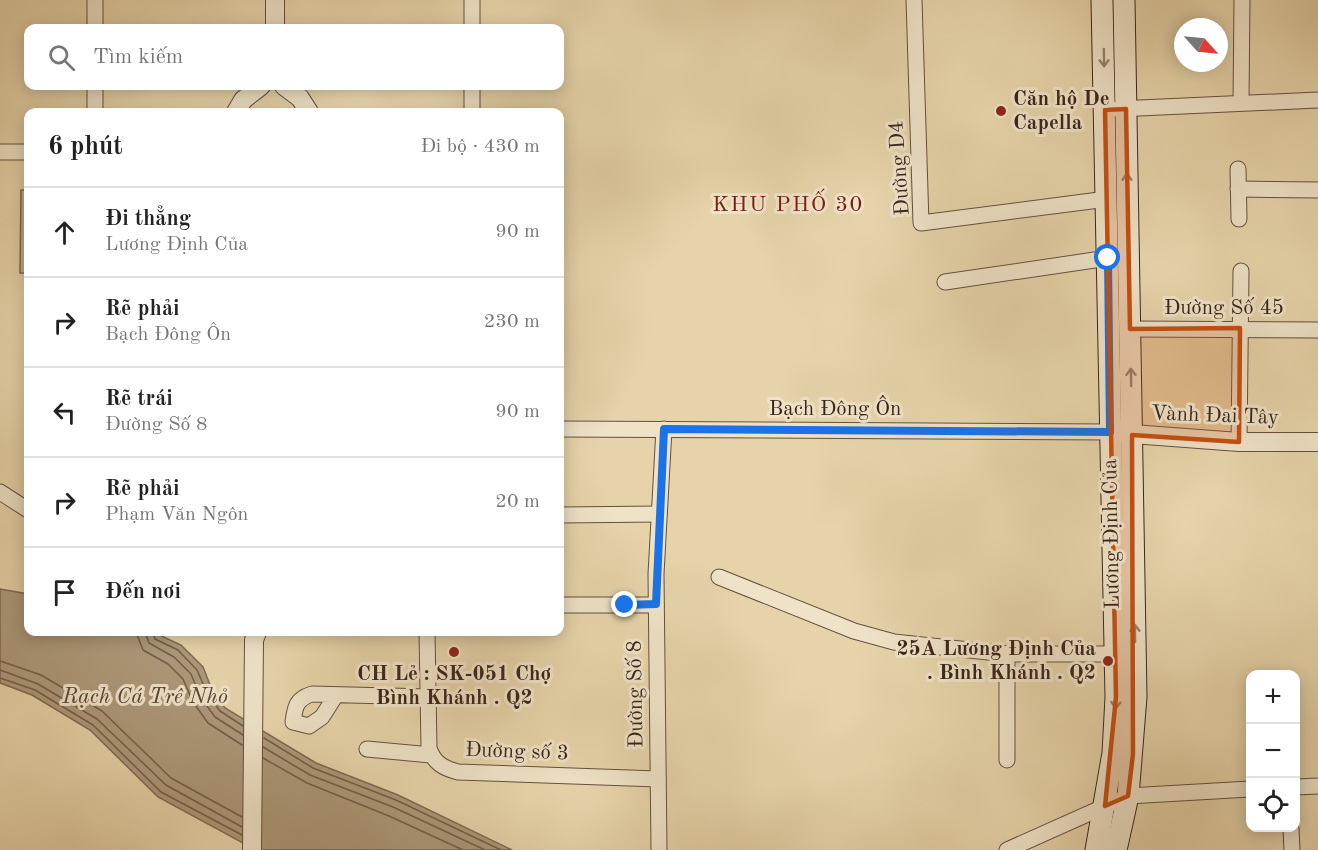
<!DOCTYPE html>
<html lang="vi">
<meta charset="utf-8">
<style>
:root{--surface:#fff;--page:#f6f6f6;--text:#222;--muted:#767676;--line:#e0e0e0}
body{margin:0;font-family:"Old Standard TT",serif;background:var(--page);color:var(--text)}
.controls{position:absolute;right:18px;bottom:18px;display:grid;overflow:hidden;border-radius:12px;box-shadow:0 3px 15px #0003}
.controls button{width:54px;height:54px;display:grid;place-items:center;padding:0;border:0;border-bottom:2px solid var(--line);background:var(--surface);color:var(--text);font:30px sans-serif}
.compass{position:absolute;left:1174px;top:18px;width:54px;height:54px;border-radius:50%;background:var(--surface);box-shadow:0 3px 15px #0003;rotate:117deg}
.stop{position:absolute;width:18px;height:18px;margin:-14px;border:4px solid #1a73e8;border-radius:50%;background:#fff}
.stop.end{background:#1a73e8;border-color:#fff;box-shadow:0 2px 6px #0008}
.list{margin:0;padding:0;list-style:none}
h2{display:flex;justify-content:space-between;align-items:center;height:78px;margin:0;padding:0 24px;font-size:26px}
h2 small{font-size:20px;font-weight:400;color:var(--muted)}
.list li{display:grid;grid-template-columns:39px 1fr auto;gap:18px;align-items:center;box-sizing:border-box;height:90px;padding:0 24px;border-top:2px solid var(--line)}
.list b{display:block;font-size:22px;white-space:nowrap}
.list p{margin:0;font-size:20px;white-space:nowrap;color:var(--muted)}
.list em{font-size:20px;font-style:normal;color:var(--muted)}
.icon{flex:none;width:33px;height:33px;fill:none;stroke:currentColor;stroke-width:2;stroke-linecap:round;stroke-linejoin:round}
.map{position:relative;flex:none;width:1318px;height:850px;overflow:hidden}
.search{position:absolute;background:var(--surface);box-shadow:0 3px 15px #0003;left:24px;top:24px;width:540px;height:66px;display:flex;align-items:center;gap:15px;box-sizing:border-box;padding:0 21px;border-radius:12px;color:var(--muted);font-size:22px}
.panel{position:absolute;background:var(--surface);box-shadow:0 3px 15px #0003;left:24px;top:108px;width:540px;height:528px;border-radius:12px}
.map>svg:first-child{display:block}
.green{fill:#c9b591;stroke:#826c56;stroke-width:1.5}
.water{fill:#ac9879;stroke:#7e6a54;stroke-width:1.5}
.lines{fill:none;stroke-linecap:round;stroke-linejoin:round}
.shore{stroke:#735e4a;stroke-width:1.5}
.minor-casing{stroke:#65503f;stroke-width:17}
.tertiary-casing{stroke:#65503f;stroke-width:20}
.secondary-casing{stroke:#3a241c;stroke-width:23}
.minor{stroke:#efe2c7;stroke-width:15}
.tertiary{stroke:#efe2c7;stroke-width:18}
.secondary{stroke:#efe2c7;stroke-width:21}
.oneway{stroke:#948372}
.route{stroke:#1a73e8;stroke-width:8}
.marked{fill:#c54e0f;fill-opacity:0.2;stroke:#c54e0f;stroke-width:4.5;stroke-linejoin:round}
.poi-dot{fill:#8f2418;stroke:#efe2c7;stroke-width:2}
.labels{text-anchor:middle;dominant-baseline:central;stroke-width:6;stroke-linejoin:round;paint-order:stroke}
.poi-label{font-size:21px;font-weight:bold;fill:#3a241c;stroke:#efe2c7;text-anchor:start}
.street-label{font-size:21px;fill:#3a241c;stroke:#efe2c7}
.neighbourhood-label{font-size:22px;letter-spacing:1.5px;fill:#7a1f14;stroke:#efe2c7}
.water-label{font-size:22px;font-style:italic;fill:#5c4738;stroke:#efe2c7}
</style>
<div class="map">
<svg width="1318" height="850" viewBox="0 0 1318 850">
<rect width="100%" height="100%" fill="#e6d3a9"/>
<filter id="stains"><feTurbulence type="fractalNoise" baseFrequency=".00333" numOctaves="4"/><feColorMatrix values="0 0 0 0 .2 0 0 0 0 .09 0 0 0 0 .02 0 0 0 .5 -.17"/></filter>
<radialGradient id="worn" r=".72"><stop offset=".6" stop-color="#630" stop-opacity="0"/><stop offset="1" stop-color="#630" stop-opacity=".3"/></radialGradient>
<!-- green -->
<polygon class="green" points="21,190 28,190 28,273 20,273"/>
<!-- water -->
<polygon class="water" points="0,589 28,594 28,632 153,632 181,645 203,667 212,690 225,708 316,763 398,795 512,850 256,850 158,797 90,730 32,695 0,683"/>
<g class="lines">
<!-- shore -->
<g class="shore">
<polyline points="136,632 143,650 168,664 183,679 193,702 208,723 242,745"/>
<polyline points="145,632 149,643 174,657 191,674 201,698 215,717 243,735"/>
<polyline points="153,632 155,639 178,650 197,670 207,693 220,711 243,726"/>
<polyline points="0,661 41,675 102,711 171,778 242,817"/>
<polyline points="0,670 38,684 97,719 166,785 242,827"/>
<polyline points="0,678 35,690 93,725 161,792 242,835"/>
<polyline points="264,738 313,768 396,800 501,850"/>
<polyline points="263,747 310,775 393,807 485,850"/>
<polyline points="263,758 307,783 389,816 463,850"/>
</g>
<!-- minor casing -->
<g class="minor-casing">
<g id="minor">
<polyline points="95,0 95,28"/>
<polyline points="472,0 472,28"/>
<polyline points="914,0 921,223 1107,199"/>
<polyline points="95,86 95,112"/>
<polyline points="472,86 472,112"/>
<polyline points="1241,102 1242,0"/>
<polyline points="1117,109 1318,100"/>
<polyline points="0,152 28,152"/>
<polyline points="1238,169 1239,219"/>
<polyline points="1238,189 1318,190"/>
<polyline points="945,282 1108,258"/>
<polyline points="1130,329 1318,330"/>
<polyline points="560,429 1110,432"/>
<polyline points="1239,442 1241,271"/>
<polyline points="0,492 28,510"/>
<polyline points="560,515 659,514"/>
<polyline points="719,577 854,631 894,642 1007,654 1115,654"/>
<polyline points="560,605 656,605"/>
<path d="M427,632L429,748C434,763 443,768 458,772L658,779"/>
<polyline points="1007,654 1007,760"/>
<path d="M336,695L322,717L309,726L293,722C295,707 296,699 312,694L428,697"/>
<polyline points="367,749 431,755"/>
<polyline points="1296,787 1318,786"/>
<polyline points="1291,828 1292,850"/>
<polyline points="659,850 656,574 664,429"/>
<polyline points="1007,850 1128,796 1250,789"/>
</g>
</g>
<!-- tertiary casing -->
<g class="tertiary-casing">
<g id="tertiary">
<polyline points="275,0 275,28"/>
<polyline points="284,86 300,98 309,112"/>
<polyline points="236,112 243,100 261,86"/>
<polyline points="1119,433 1239,442 1318,442"/>
<polyline points="252,850 254,640 257,632"/>
</g>
</g>
<!-- secondary casing -->
<g class="secondary-casing">
<g id="secondary">
<polyline points="1096,850 1113,753 1116,697 1102,0"/>
<polyline points="1116,850 1128,796 1136,697 1124,0"/>
</g>
</g>
<!-- minor -->
<use href="#minor" class="minor"/>
<!-- tertiary -->
<use href="#tertiary" class="tertiary"/>
<!-- secondary -->
<use href="#secondary" class="secondary"/>
</g>
<!-- one-way arrows -->
<defs><path id="oneway-shaft" d="M-6 0H5M1.5-3L5.5 0L1.5 3" fill="none" stroke-width="1.6" stroke-linecap="round" stroke-linejoin="round" transform="scale(1.5)"/></defs>
<g class="oneway">
<use href="#oneway-shaft" transform="translate(1104 58) rotate(89)"/>
<use href="#oneway-shaft" transform="translate(1127 182) rotate(-91)"/>
<use href="#oneway-shaft" transform="translate(1131 377) rotate(-91)"/>
<use href="#oneway-shaft" transform="translate(1135 633) rotate(-91)"/>
<use href="#oneway-shaft" transform="translate(1116 700) rotate(92)"/>
</g>
<g class="lines">
<!-- route -->
<polyline class="route" points="625,605 656,604 664,429 1110,432 1108,258"/>
</g>
<!-- marked area -->
<path class="marked" d="M1126,109L1130,329L1240,328L1239,442L1132,435L1133,754L1128,796L1105,806L1116,697L1105,110Z"/>
<!-- markers -->
<g class="poi-dot">
<circle cx="1001" cy="111" r="6"/>
<circle cx="454" cy="652" r="6"/>
<circle cx="1108" cy="661" r="6"/>
</g>
<g class="labels">
<!-- poi labels -->
<g class="poi-label">
<text x="1013" y="99">Căn hộ De<tspan x="1013" dy="24">Capella</tspan></text>
<text x="1096" y="649" text-anchor="end">25A Lương Định Của<tspan x="1096" dy="24">. Bình Khánh . Q2</tspan></text>
<text x="454" y="674" text-anchor="middle">CH Lẻ : SK-051 Chợ<tspan x="454" dy="24">Bình Khánh . Q2</tspan></text>
</g>
<!-- street labels -->
<g class="street-label">
<text transform="translate(900 168) rotate(-94)">Đường D4</text>
<text x="1224" y="308">Đường Số 45</text>
<text x="835" y="409">Bạch Đông Ôn</text>
<text transform="translate(1215 416) rotate(2)">Vành Đai Tây</text>
<text transform="translate(1112 534) rotate(-91)">Lương Định Của</text>
<text transform="translate(636 694) rotate(-91)">Đường Số 8</text>
<text transform="translate(517 752) rotate(2)">Đường số 3</text>
</g>
<!-- neighbourhood labels -->
<g class="neighbourhood-label">
<text x="788" y="205">KHU PHỐ 30</text>
</g>
<!-- water labels -->
<g class="water-label">
<text x="145" y="697">Rạch Cá Trê Nhỏ</text>
</g>
</g>
<rect width="100%" height="100%" filter="url(#stains)"/>
<rect width="100%" height="100%" fill="url(#worn)"/>
</svg>
<div class="controls">
<button>+</button>
<button>−</button>
<button><svg class="icon" aria-label="locate" viewBox="0 0 24 24"><circle cx="12" cy="12" r="6"/><path d="M12 2v4M12 18v4M2 12h4M18 12h4"/></svg></button>
</div>
<svg class="compass" viewBox="-18 -18 36 36"><path d="M0-13l5 13h-10z" fill="#e53935"/><path d="M0 13l5-13h-10z" fill="#767676"/></svg>
<div class="stop" style="left:1108px;top:258px"></div>
<div class="stop end" style="left:625px;top:605px"></div>
<div class="search"><svg class="icon" aria-label="search" viewBox="0 0 24 24"><circle cx="10" cy="10" r="6"/><path d="M15 15l6 6"/></svg>Tìm kiếm</div>
<section class="panel">
<h2>6 phút<small>Đi bộ · 430 m</small></h2>
<ul class="list">
<li><svg class="icon" aria-label="ahead" viewBox="0 0 24 24"><path d="M12 20V5M6 11l6-6 6 6"/></svg><div><b>Đi thẳng</b><p>Lương Định Của</p></div><em>90 m</em></li>
<li><svg class="icon" aria-label="right" viewBox="0 0 24 24"><path d="M7 20v-9h11M14 6l5 5-5 5"/></svg><div><b>Rẽ phải</b><p>Bạch Đông Ôn</p></div><em>230 m</em></li>
<li><svg class="icon" aria-label="left" viewBox="0 0 24 24"><path d="M17 20v-9H6M10 6l-5 5 5 5"/></svg><div><b>Rẽ trái</b><p>Đường Số 8</p></div><em>90 m</em></li>
<li><svg class="icon" aria-label="right" viewBox="0 0 24 24"><path d="M7 20v-9h11M14 6l5 5-5 5"/></svg><div><b>Rẽ phải</b><p>Phạm Văn Ngôn</p></div><em>20 m</em></li>
<li><svg class="icon" aria-label="arrive" viewBox="0 0 24 24"><path d="M6 21V4h12l-3 4 3 4H6"/></svg><div><b>Đến nơi</b></div></li>
</ul>
</section>
</div>
